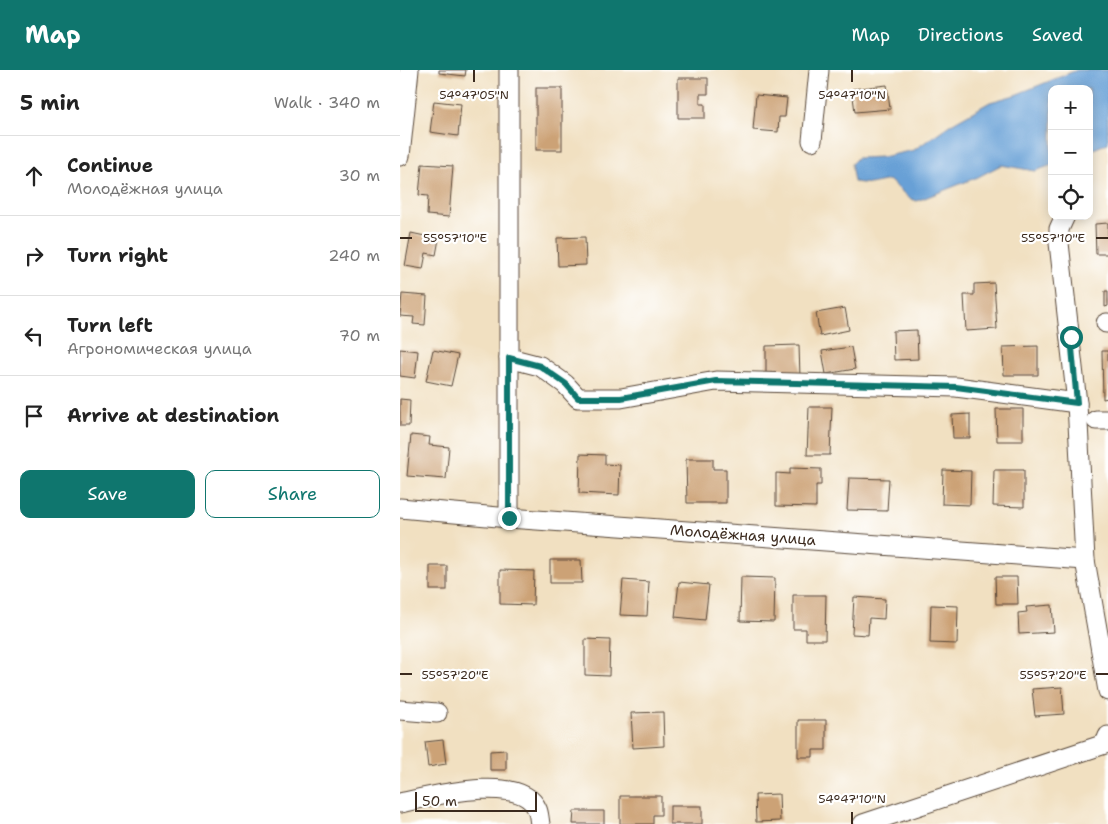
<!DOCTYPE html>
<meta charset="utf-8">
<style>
:root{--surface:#fff;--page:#f6f6f6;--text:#222;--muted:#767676;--line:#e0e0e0;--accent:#0f766e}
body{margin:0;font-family:"Shantell Sans",sans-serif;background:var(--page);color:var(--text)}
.controls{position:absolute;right:15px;top:15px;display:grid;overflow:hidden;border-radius:10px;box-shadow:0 2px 12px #0003}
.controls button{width:45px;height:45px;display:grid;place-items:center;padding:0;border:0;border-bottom:1px solid var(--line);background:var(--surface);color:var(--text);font:25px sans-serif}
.scale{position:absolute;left:15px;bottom:12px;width:122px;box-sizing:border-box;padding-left:5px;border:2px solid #3b2a1e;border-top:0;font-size:14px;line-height:18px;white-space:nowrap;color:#3b2a1e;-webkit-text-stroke:4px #fff;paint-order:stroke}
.stop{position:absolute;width:15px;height:15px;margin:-11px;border:4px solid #0f766e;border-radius:50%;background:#fff}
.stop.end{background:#0f766e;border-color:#fff;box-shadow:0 1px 5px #0008}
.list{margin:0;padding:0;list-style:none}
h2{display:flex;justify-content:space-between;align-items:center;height:65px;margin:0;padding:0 20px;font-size:21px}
h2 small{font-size:16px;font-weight:400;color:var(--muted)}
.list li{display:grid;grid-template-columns:32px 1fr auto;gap:15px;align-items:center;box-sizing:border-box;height:80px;padding:0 20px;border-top:1px solid var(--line)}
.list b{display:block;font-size:19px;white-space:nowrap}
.list p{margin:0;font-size:16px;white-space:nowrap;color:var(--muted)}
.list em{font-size:16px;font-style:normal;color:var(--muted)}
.actions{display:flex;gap:10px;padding:15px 20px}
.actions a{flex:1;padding:11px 0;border:1px solid var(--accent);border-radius:10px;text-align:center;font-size:18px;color:var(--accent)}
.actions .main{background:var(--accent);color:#fff}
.icon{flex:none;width:28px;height:28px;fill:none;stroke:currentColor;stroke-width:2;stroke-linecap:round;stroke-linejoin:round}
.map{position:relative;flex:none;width:708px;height:754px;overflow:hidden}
header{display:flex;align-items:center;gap:30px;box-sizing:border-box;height:70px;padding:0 25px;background:var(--accent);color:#fff}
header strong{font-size:24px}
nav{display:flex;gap:28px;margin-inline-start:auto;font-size:18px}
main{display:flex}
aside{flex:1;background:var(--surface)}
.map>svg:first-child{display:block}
.water{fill:#67a0d6;stroke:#51657a}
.building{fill:#cca276}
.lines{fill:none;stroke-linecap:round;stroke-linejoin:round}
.minor-casing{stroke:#564536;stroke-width:21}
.minor{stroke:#fff;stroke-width:19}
.route{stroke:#0f766e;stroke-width:6}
.ticks{fill:none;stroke:#3b2a1e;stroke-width:2}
.labels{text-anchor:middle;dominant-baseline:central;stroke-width:4.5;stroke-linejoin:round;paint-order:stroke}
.street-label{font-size:15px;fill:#3b2a1e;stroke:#fff}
.ticks-label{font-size:12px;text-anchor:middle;fill:#3b2a1e;stroke:#fff;stroke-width:4.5;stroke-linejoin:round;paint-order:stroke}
</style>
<header>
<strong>Map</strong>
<nav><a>Map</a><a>Directions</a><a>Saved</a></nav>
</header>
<main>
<aside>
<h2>5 min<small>Walk · 340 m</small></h2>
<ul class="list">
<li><svg class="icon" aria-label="ahead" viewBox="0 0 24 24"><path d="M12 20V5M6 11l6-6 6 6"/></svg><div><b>Continue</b><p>Молодёжная улица</p></div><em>30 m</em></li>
<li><svg class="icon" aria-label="right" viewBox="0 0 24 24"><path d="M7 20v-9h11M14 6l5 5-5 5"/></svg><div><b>Turn right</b></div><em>240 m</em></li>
<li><svg class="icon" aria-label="left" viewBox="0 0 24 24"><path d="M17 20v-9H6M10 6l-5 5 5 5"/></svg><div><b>Turn left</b><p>Агрономическая улица</p></div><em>70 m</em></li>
<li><svg class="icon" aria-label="arrive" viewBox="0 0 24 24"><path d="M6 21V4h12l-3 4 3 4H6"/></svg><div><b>Arrive at destination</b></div></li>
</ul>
<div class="actions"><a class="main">Save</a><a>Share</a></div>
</aside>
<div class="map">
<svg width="708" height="754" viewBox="0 0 708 754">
<rect width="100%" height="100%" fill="#fff"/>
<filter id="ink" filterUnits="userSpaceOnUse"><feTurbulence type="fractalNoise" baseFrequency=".02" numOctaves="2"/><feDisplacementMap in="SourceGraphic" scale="10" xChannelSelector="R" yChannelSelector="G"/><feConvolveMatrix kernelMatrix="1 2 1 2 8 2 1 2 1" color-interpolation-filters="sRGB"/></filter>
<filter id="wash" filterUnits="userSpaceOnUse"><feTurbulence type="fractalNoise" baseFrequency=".0096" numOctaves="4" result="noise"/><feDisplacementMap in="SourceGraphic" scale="20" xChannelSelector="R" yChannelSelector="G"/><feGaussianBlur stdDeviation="1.12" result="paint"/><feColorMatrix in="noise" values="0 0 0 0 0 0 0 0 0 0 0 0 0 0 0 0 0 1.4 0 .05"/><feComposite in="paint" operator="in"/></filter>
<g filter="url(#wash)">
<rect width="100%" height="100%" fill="#f1e0c1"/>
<!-- water -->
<polygon class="water" points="677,0 708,0 708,73 689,81 689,19 652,19 652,95 635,101 601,95 578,107 517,131 509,128 489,110 470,114 454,112 451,94 457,88 482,87 514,80 551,54 590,32 615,25"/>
<g id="blocks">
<!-- building -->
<g class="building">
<polygon points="39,0 66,0 65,6 39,3"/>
<polygon points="278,8 308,8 308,24 300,24 300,34 305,34 305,48 278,48"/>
<polygon points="487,15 490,39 455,42 452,19"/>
<rect x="136" y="18" width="26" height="62"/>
<polygon points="356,25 387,28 385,47 379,47 378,62 353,60"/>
<polygon points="34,31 61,34 58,66 30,62"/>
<polygon points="22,94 53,96 49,147 27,145 28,126 19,125"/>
<polygon points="708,153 708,184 696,184 695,154"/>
<polygon points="11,163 39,169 36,185 26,183 23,199 5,196"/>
<polygon points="185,167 186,195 158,196 157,168"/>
<polygon points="594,213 597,259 566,261 564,225 574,225 574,214"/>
<polygon points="705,221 708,221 708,236 705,237"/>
<polygon points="2,224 27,226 25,255 13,254 14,247 0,246"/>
<polygon points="445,238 449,260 420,266 416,243"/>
<polygon points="517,260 518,289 494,290 493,261"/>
<polygon points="399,275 400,308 366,308 366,276"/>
<polygon points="638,276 638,305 604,305 603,277"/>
<polygon points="451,277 455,299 426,304 422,281"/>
<polygon points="0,279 18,281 15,308 0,306"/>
<polygon points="33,280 58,285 51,316 26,311"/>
<polygon points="702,281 708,281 708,328 703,329"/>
<polygon points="0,329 10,330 9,356 0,356"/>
<polygon points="409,337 432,337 430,385 407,385"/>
<polygon points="596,339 623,339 623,371 597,371"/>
<polygon points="570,344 570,368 553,368 552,345"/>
<polygon points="11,365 30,367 29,375 49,377 46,409 7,406"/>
<polygon points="180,384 205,385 205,394 220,395 219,425 179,423"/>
<polygon points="286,389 313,389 313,399 326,399 326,433 287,433"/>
<polygon points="390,398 421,399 421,415 416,415 416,437 376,436 376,403 390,404"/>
<polygon points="543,400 571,401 570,435 542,434"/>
<polygon points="594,400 624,400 624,437 593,436"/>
<polygon points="449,408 489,409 487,441 447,440"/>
<polygon points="150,490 181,490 182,513 150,513"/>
<rect x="30" y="496" width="17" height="24"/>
<polygon points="100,500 134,501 133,535 100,534"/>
<polygon points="341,507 375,508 374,552 340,551"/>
<polygon points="595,507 617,507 618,534 596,534"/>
<polygon points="223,510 249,512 247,546 220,545"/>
<polygon points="279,512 309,515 305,550 275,547"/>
<polygon points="393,525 426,525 425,570 406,570 406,559 393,559"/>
<polygon points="454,527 485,529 484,549 469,548 468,565 452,564"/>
<polygon points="531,535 558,536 557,574 530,573"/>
<polygon points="652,535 654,562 619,564 618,543 627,542 626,537"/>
<polygon points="185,569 210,570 209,606 185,605"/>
<polygon points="662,617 664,644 635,646 632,619"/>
<polygon points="263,642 264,676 233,678 231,643"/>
<polygon points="398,650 426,650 426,680 413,680 413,687 398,687"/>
<polygon points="43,670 46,694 28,697 25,672"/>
<polygon points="106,680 106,700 90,700 90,681"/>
<polygon points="379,724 380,751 356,752 355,725"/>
<polygon points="220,726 261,726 261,745 253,745 253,754 220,754"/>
<rect x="270" y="736" width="32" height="18"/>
<polygon points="174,741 204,741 204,754 173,754"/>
</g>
</g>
</g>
<g filter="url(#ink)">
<use href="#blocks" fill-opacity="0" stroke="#564536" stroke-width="1"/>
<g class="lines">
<!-- minor casing -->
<g class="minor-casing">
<g id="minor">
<polyline points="109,0 109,448"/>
<polyline points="412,71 419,0"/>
<polyline points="0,86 9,0"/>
<polyline points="665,146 659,159 659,173 677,333 685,490 708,621"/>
<polyline points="706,253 708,253"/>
<polyline points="109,288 140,296 165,314 178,328 221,328 316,311 556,317 677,333"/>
<polyline points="696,350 708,350"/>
<polyline points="0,438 109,448 685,490"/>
<polyline points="0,640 37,643"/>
<path d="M0,733C29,727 121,702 137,739C139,743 139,749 140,754"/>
<polyline points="463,754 705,674 708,666"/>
</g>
</g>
<!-- minor -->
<use href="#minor" class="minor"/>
</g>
</g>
<g class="lines" filter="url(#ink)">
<!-- route -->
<polyline class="route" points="109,448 109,288 140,296 166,314 178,328 221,328 316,311 556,317 677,333 671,267"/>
</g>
<!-- ticks -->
<path class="ticks" d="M74,0V12M452,0V12M0,168H12M696,168H708M0,604H12M696,604H708M452,742V754"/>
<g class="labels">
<!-- street labels -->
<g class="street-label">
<text transform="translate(343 465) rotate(4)">Молодёжная улица</text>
</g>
</g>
<g class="ticks-label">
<text x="74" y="29">54°47'05"N</text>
<text x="452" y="29">54°47'10"N</text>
<text x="653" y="172">55°57'10"E</text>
<text x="55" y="172">55°57'10"E</text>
<text x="653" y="609">55°57'20"E</text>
<text x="55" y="609">55°57'20"E</text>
<text x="452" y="733">54°47'10"N</text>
</g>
</svg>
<div class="controls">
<button>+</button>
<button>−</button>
<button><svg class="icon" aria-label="locate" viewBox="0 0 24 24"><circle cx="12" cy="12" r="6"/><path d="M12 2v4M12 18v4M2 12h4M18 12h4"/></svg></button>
</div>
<div class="scale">50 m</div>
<div class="stop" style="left:671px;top:267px"></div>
<div class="stop end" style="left:109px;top:448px"></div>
</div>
</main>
